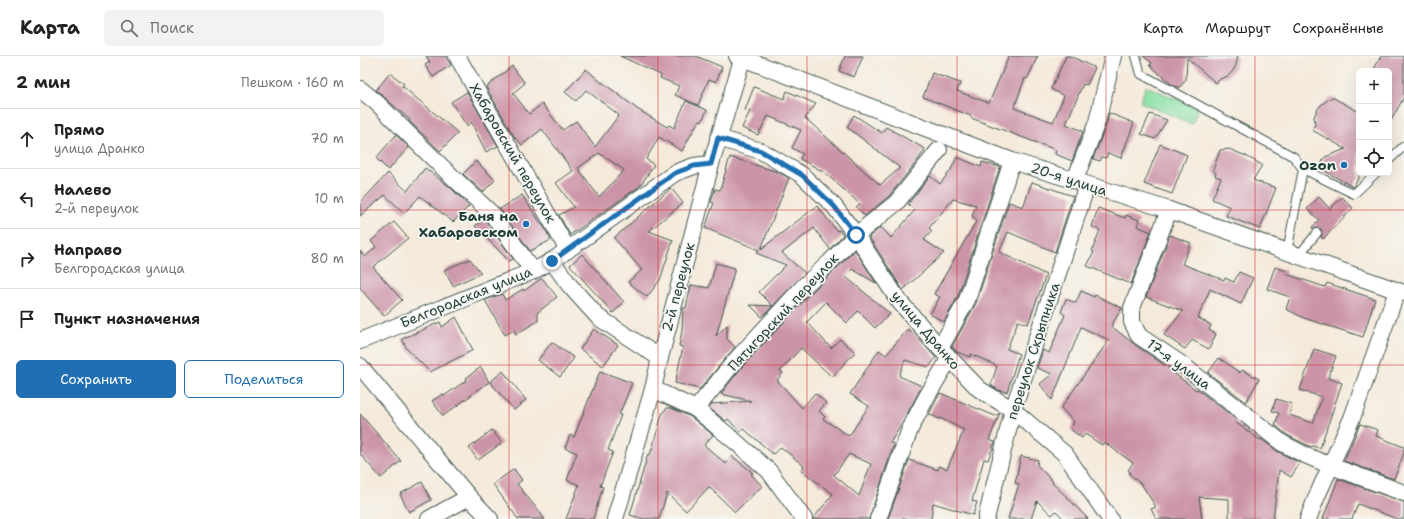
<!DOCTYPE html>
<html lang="ru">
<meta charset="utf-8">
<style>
:root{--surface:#fff;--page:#f2f2f2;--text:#222;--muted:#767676;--line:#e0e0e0;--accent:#1f6fb2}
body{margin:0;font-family:"Shantell Sans",sans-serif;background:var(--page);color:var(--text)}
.controls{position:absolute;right:12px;top:12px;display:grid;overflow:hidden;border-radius:6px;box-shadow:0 4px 16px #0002}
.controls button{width:36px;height:36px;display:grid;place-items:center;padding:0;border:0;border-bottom:1px solid var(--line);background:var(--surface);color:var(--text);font:20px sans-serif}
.stop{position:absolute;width:12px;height:12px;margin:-9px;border:3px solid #1f6fb2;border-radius:50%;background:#fff}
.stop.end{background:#1f6fb2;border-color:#fff;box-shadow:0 1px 4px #0008}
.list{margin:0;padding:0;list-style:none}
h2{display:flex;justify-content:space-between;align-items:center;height:52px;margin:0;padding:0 16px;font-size:17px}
h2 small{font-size:13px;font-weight:400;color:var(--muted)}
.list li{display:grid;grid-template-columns:26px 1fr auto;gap:12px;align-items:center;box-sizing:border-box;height:60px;padding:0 16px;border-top:1px solid var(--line)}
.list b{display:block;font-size:15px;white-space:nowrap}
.list p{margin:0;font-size:13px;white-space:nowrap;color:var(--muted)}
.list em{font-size:13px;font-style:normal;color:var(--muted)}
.actions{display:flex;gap:8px;padding:12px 16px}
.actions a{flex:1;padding:9px 0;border:1px solid var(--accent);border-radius:6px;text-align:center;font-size:14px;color:var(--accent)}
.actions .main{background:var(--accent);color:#fff}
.icon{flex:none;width:22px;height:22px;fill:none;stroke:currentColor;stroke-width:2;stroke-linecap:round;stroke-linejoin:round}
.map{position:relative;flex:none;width:1044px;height:463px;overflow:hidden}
header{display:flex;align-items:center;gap:24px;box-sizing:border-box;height:56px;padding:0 20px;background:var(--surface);border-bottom:1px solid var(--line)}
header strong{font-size:19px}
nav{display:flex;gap:22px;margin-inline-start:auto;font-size:14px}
.search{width:280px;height:36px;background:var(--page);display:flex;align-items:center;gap:10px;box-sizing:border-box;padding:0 14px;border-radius:6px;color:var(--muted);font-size:15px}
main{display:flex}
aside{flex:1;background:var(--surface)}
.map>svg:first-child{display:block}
.green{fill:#87dfa3;stroke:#538e6c}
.building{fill:#cc94a8;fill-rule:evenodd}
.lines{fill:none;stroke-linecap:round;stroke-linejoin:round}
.service-casing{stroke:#3f574d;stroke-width:10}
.minor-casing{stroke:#3f574d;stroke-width:18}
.service{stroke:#fff;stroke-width:8}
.minor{stroke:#fff;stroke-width:16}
.route{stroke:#1f6fb2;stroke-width:5}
.grid{fill:none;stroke:#d62828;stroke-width:1;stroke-opacity:0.55}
.poi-dot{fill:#1f6fb2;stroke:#f6f6f2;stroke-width:1.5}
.labels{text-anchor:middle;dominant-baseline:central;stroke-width:3.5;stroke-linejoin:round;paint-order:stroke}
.street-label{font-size:14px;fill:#1f3d34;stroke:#f6f6f2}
.poi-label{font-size:14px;font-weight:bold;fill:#1f3d34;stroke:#f6f6f2;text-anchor:end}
</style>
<header>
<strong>Карта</strong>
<div class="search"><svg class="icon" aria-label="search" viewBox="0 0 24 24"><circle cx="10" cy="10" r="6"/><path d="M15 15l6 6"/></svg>Поиск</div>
<nav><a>Карта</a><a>Маршрут</a><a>Сохранённые</a></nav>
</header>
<main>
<aside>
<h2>2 мин<small>Пешком · 160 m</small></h2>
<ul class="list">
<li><svg class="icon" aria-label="ahead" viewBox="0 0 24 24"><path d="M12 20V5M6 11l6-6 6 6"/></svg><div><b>Прямо</b><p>улица Дранко</p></div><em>70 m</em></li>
<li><svg class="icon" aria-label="left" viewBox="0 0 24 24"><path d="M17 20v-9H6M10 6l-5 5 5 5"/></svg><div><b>Налево</b><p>2-й переулок</p></div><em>10 m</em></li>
<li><svg class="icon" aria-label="right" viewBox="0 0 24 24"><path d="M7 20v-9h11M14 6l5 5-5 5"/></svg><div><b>Направо</b><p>Белгородская улица</p></div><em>80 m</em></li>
<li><svg class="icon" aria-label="arrive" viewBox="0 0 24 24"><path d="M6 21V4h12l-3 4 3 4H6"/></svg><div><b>Пункт назначения</b></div></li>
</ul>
<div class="actions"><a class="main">Сохранить</a><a>Поделиться</a></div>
</aside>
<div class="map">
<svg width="1044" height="463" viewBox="0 0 1044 463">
<rect width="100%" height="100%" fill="#f6f6f2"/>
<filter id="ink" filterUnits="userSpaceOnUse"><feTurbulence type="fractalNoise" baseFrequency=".025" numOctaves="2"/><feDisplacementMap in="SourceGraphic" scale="8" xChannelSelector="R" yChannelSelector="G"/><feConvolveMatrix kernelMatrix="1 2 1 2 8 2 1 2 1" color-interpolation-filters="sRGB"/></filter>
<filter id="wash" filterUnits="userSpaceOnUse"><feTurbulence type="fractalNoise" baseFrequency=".012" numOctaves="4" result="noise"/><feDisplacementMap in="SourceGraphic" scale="16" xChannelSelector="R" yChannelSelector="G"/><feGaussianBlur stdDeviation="0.9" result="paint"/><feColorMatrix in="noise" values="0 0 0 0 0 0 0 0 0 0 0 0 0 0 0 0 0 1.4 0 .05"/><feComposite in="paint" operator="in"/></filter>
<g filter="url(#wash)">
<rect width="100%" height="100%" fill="#f5eada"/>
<!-- green -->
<polygon class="green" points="786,30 838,52 832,68 780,46"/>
<g id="blocks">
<!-- building -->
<g class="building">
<polygon points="66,0 85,0 91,9 73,21 65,9 70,6"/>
<polygon points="260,0 336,0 362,11 356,26 349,23 338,49 315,39 319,30 300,22 301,19"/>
<polygon points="485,0 503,0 494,21 479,15"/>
<polygon points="649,0 678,0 667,23 665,22 654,52 693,66 704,40 691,33 706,0 710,0 735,12 727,29 723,28 706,68 723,75 712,105 695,98 696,94 611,62 611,60 563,41 572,17 600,27 597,35 629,47"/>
<polygon points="783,0 878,0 876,9 873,15 868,20 860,23 856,27 827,2 826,24 819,32 817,30 816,31 811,28 790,9 792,7"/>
<polygon points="1021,0 1044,0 1044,41 1029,68 1029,15 1013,15"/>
<path d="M152,10L165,27L153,37L169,58L182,48L203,74L216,65L235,91L259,59L226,34L216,45L205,36L226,13L242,27V26L277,53L307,71L309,69L314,72L326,45L347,54L342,65L339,64L322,95L299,81L286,103L294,109L280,130L210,179L199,159L214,151L196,127L213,115L182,73L162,89L155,82L126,31ZM239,97L264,114L239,141L218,112Z"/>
<polygon points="30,17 44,28 42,30 98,77 80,95 49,65 50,64 16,34"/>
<polygon points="394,31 424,43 427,35 456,48 445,62 520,129 540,112 487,71 494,59 522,77 526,71 565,93 558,104 529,140 505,160 496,151 500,148 464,116 440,103 443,98 432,92 441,74 408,60 398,79 382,72 390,55 385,54"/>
<polygon points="107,36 138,90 126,96 111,66 107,70 91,46"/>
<polygon points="972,41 999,56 999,121 993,131 961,113 962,111 960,110 965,101 986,93 952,74 955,68 954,61 957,54 961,49"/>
<polygon points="749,57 774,67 761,102 748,97 746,102 742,101 740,105 733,103 746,69"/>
<polygon points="790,58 807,64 795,83 781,78"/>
<polygon points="36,79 49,91 28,114 16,102"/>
<polygon points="800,88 827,99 812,138 784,128"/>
<polygon points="869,93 886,100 902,109 893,124 916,132 900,173 866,160 870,151 852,143 861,122 855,120 856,117 853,114 860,94"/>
<polygon points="370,101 418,116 429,122 401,193 457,150 477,175 479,174 483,179 470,193 454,172 422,197 445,217 402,261 390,249 413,250 399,236 426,209 396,197 399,194 345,172 354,147 351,146 355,133 360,134"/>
<polygon points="597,101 621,111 622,106 640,111 598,240 584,266 570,258 580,241 574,238 617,164 612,160 616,149 593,143 569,172 572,175 564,184 584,197 543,234 509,181 521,171 531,182 555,154 548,148 570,120 580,128 591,114"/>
<polygon points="116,105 135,124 123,136 103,118"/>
<polygon points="65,112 90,131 109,150 93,166 60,140 44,157 25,139 0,160 0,147 28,117 47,135"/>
<polygon points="672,126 713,140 695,196 648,176 639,196 686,219 668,268 658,265 647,293 659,298 647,336 638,334 631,329 637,310 611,298 610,301 597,296 592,291 616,247 649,146 663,151"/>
<polygon points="311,132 323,147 289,175 313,184 300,224 287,241 268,226 282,214 254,182"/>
<polygon points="162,139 182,169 183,169 191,184 170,195 140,153"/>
<polygon points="959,141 970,153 982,141 993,152 963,183 961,181 962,178 961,173 958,172 953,173 952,171 959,164 947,153"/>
<polygon points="738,152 765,162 766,159 779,164 777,170 791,176 771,228 727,210 734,196 732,195 740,174 732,171"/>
<polygon points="124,164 125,164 153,203 149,205 115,170"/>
<polygon points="34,166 48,182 13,211 42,244 24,260 0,232 0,195 5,201 16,191 11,185"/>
<polygon points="810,179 831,187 822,208 864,224 865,222 874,226 879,216 893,222 881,248 850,233 838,262 851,269 849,274 856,278 849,293 832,284 825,293 804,279 823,255 786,241"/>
<path d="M495,194L516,227L492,213L486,221L530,258L515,272L498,255L487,267L466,246L447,266L471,292L480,283L495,296L472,321L441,292L420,315L423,317L417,324L442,352L455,337L466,347L459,355L465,361L463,363L489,380L509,350L490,338L519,294L526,299L548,273L558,282L576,302L569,311L545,304L539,320L562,330L543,366L530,387L534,388L509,463H453L473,438L441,414L444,410L421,391L413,398L384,373L380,376L368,363L366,365L349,352L352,348L391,345L361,338L381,312L451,237ZM489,398L511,408L499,440L474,419Z"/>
<polygon points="222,198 264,246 253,257 210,209"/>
<polygon points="110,203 121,217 93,230 84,214"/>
<polygon points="356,207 375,212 356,280 367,269 367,283 375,291 340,333 315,327 323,291 319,290 322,275 323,252 326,252 331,229 349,232"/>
<polygon points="915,211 927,215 926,218 965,231 967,227 1015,243 1003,281 944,262 926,253 930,241 907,233"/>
<polygon points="182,222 197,241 177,257 178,259 178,265 156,278 154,274 145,279 125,244 142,238 145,244 163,233 164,235"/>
<polygon points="721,235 734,241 735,239 762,252 751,270 774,288 816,317 815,318 836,334 837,333 876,363 875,366 900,384 901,383 917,395 940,407 931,421 919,414 913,463 869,462 869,443 839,441 842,463 796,463 791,453 796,451 782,429 769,418 770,416 768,414 773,407 744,386 742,389 725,378 722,382 710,373 714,366 701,352 749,284 721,271 692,344 680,328 692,318 677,312 683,294 689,297 705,259 701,256 706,243 716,247"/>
<polygon points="96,261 113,294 70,316 47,293 42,283 80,266 82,271"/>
<polygon points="234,273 258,289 243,310 220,293"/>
<polygon points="192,286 214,302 200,321 178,304"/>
<polygon points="954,293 976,300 968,322 982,327 960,392 952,390 951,391 927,379 915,369 919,357 912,355 916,343 932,348 929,359 953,367 962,341 940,334"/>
<polygon points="859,302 880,317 882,314 899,323 886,346 848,317"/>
<polygon points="121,311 129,326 83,360 72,345 83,338 84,340 107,324 106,322"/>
<polygon points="143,315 166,344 154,354 130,326"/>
<polygon points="240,315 272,327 259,359 261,359 248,394 253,396 240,430 243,431 233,463 206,463 219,429 207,424 217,397 205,392 210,379 214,381"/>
<polygon points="580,337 635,360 640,357 629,384 635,386 628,404 624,403 612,445 617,446 613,459 573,447 571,463 528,463 549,404 578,414 579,410 587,413 604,374 580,362 579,363 569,358"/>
<polygon points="307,352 311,352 331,361 353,379 344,389 366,408 372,400 393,417 391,418 402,430 375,456 349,431 326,455 307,437 299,463 283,463 270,459 288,398 290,399 303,356"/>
<polygon points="0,358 41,405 21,422 0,398"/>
<polygon points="1000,368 1018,374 1016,380 1044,391 1044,397 1034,423 984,405"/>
<polygon points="132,374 142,387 118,404 109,392"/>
<polygon points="661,400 678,404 677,409 693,426 692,427 707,441 728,463 704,463 696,455 692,459 677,445 671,463 648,463 659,428 655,427"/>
<polygon points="154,413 162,424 157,428 185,463 158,463 133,428"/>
<polygon points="978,423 1044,446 1044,463 1037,463 998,448 992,463 963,463"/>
<polygon points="62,426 71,444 49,456 40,438"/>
</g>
</g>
</g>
<g filter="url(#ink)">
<use href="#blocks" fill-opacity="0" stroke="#3f574d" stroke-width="1"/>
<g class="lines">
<!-- service casing -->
<g class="service-casing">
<g id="service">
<polyline points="776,0 781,18 934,101 943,113 927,196"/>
<polyline points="1029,104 1044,90"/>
<polyline points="943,113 994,138 1016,117"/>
<polyline points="938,200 957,177"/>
</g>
</g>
<!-- minor casing -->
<g class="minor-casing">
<g id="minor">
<polyline points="97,0 208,194"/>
<polyline points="377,0 652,105 809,154 1044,237"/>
<polyline points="0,33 17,47 81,110 132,158 173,215"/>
<polyline points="358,82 401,95 442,119 474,150 496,179 539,245 580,292 619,333 653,354 705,398 750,463"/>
<polyline points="715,124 737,66 753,0"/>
<polyline points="809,154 772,252 772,266 779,280 824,310 922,387 945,399 971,410 1044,437"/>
<polyline points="192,205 210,230 238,261 300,302"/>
<polyline points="0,285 173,215 192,205 315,117 334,110 351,108"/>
<polyline points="580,292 607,244 652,105"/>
<polyline points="0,310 109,441 130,463"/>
<polyline points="293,333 336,353 376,386 409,415 444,463"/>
<polyline points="336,353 374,306 444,230 469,207 496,179 536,147 579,94"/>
<polyline points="69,463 109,441"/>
<polyline points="255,463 293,333 300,302 351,108 383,0"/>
<polyline points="518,463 550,373 566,342 589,303"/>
<polyline points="626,463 653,354 727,129"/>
<polyline points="948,463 957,440 992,362 1037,235"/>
</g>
</g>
<!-- service -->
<use href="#service" class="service"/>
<!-- minor -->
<use href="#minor" class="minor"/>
</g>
</g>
<g class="lines" filter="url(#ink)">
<!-- route -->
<polyline class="route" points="192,205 315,117 334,110 351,108 358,82 401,95 442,119 474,150 496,179"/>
</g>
<!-- grid -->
<path class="grid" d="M149,0V463M298,0V463M447,0V463M597,0V463M746,0V463M895,0V463M0,154H1044M0,309H1044"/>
<!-- markers -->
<g class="poi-dot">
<circle cx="984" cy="109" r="4"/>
<circle cx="166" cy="168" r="4"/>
</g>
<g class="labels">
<!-- street labels -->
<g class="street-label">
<text transform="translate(153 97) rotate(60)">Хабаровский переулок</text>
<text transform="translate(709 123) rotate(18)">20-я улица</text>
<text transform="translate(318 231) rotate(-75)">2-й переулок</text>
<text transform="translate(106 241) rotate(-22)">Белгородская улица</text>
<text transform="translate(423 256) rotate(-47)">Пятигорский переулок</text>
<text transform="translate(566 274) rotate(50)">улица Дранко</text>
<text transform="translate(673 295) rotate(-72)">переулок Скрыпника</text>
<text transform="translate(819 308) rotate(36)">17-я улица</text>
</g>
<!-- poi labels -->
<g class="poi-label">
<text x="976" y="109">Ozon</text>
<text x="158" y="160">Баня на<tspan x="158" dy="16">Хабаровском</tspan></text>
</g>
</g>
</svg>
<div class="controls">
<button>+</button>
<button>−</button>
<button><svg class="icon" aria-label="locate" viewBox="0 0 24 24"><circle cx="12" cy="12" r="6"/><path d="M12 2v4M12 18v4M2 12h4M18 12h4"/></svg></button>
</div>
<div class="stop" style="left:496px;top:179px"></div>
<div class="stop end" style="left:192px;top:205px"></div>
</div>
</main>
